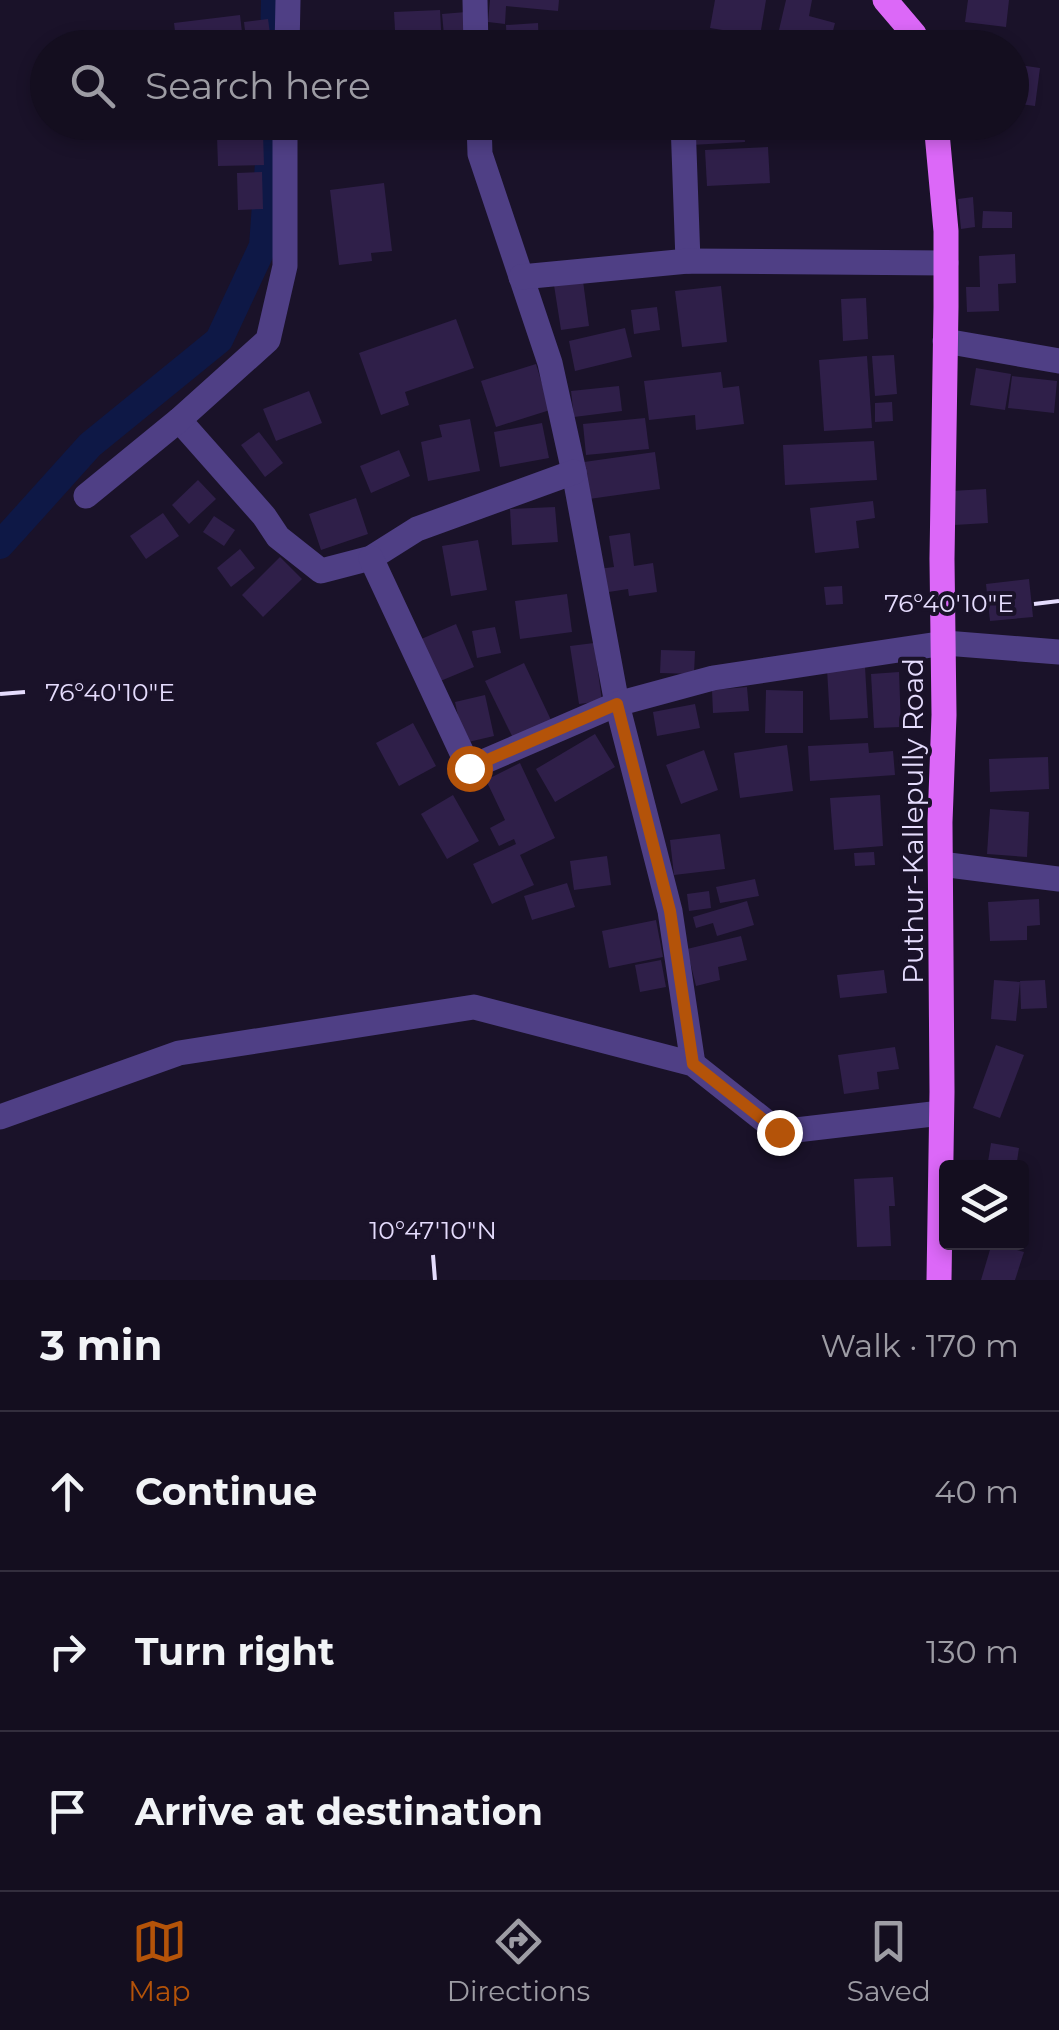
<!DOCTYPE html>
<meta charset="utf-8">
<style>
:root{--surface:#140e1f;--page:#211c2c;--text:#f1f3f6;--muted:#9d9ca4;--line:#332e3d;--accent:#b45309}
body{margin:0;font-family:Montserrat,sans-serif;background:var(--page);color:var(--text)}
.controls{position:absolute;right:30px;bottom:30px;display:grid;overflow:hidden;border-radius:10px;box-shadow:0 5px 15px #0003}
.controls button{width:90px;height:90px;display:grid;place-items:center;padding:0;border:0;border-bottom:2px solid var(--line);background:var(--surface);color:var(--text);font:50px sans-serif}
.stop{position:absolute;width:30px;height:30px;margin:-22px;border:8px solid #b45309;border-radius:50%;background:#fff}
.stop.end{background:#b45309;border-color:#fff;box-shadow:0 2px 10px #0008}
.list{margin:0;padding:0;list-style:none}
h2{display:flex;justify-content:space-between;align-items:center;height:130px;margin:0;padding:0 40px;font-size:42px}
h2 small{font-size:32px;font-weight:400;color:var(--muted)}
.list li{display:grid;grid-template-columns:65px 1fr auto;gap:30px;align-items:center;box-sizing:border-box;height:160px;padding:0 40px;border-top:2px solid var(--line)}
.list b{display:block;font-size:38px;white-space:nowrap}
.list em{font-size:32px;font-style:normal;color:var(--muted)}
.icon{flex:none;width:55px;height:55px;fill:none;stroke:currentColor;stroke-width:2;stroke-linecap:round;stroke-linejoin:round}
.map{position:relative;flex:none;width:1059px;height:1280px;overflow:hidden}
.search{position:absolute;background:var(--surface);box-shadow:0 5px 15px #0003;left:30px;right:30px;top:30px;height:110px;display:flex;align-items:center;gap:25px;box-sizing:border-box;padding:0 35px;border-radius:55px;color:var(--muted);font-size:38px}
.sheet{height:610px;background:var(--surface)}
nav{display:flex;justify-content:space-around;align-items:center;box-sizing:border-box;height:140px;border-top:2px solid var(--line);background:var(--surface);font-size:28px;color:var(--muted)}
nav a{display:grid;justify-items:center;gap:5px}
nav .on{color:var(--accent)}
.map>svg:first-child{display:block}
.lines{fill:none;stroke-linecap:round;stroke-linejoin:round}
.canal{stroke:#0e1846;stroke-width:28}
.building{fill:#2f1f49}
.minor{stroke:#4f3f85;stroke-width:25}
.major{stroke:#dc68f8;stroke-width:25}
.route{stroke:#b45309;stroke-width:12}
.ticks{fill:none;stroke:#e5dcfd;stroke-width:4}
.labels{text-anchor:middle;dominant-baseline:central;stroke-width:8;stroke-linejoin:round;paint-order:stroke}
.street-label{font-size:28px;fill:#e5dcfd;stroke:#1a1229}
.ticks-label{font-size:25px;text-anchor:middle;fill:#e5dcfd;stroke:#1a1229;stroke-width:8;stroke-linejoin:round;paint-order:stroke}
</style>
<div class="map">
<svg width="1059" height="1280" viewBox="0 0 1059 1280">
<rect width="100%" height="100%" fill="#1a1229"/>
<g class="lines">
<!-- canal -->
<g class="canal">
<polyline points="274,48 275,0"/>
<polyline points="0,545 90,445 219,340 263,246 272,122"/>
</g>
</g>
<!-- building -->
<g class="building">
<polygon points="490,0 559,0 558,11 506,6 505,24 488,22"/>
<polygon points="715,0 766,0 760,36 710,28"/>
<polygon points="786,0 812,0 809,16 835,23 830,42 779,30"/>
<polygon points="968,0 1009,0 1006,27 965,22"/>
<polygon points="440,10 442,48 396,48 394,12"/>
<polygon points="466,12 468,33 444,35 442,14"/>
<polygon points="240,15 243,41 177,48 174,23"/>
<polygon points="268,19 272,48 247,48 244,22"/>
<polygon points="538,23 539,48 507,48 506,25"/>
<polygon points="1012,64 1040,68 1035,106 1012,103"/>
<polygon points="209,122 266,122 266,129 210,135"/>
<polygon points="371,122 426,122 427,126 372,130"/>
<polygon points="486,122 527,122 526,133 486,129"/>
<polygon points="689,122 744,122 745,142 691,145"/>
<polygon points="263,134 264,165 218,166 217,136"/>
<polygon points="768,147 770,183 707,186 705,150"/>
<polygon points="262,172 263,209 238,210 237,173"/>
<polygon points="384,183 392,251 371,253 372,261 339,265 330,190"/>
<polygon points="973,197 975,227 961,229 958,199"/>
<polygon points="983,211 1012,212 1012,228 982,228"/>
<polygon points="1015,254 1016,283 998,284 999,311 967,312 966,287 980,287 979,256"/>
<polygon points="583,281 589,326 561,330 554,285"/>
<polygon points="721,286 727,342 682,347 675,291"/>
<polygon points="866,298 868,339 843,341 841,299"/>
<polygon points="657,307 660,330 634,334 631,310"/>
<polygon points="456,319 474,368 405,392 409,405 381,415 359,353"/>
<polygon points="625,328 632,357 575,371 569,341"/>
<polygon points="894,355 897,394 875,396 872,356"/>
<polygon points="867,356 872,428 824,431 819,360"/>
<polygon points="536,364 550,410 496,427 481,381"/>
<polygon points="976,368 1011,374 1005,410 970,405"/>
<polygon points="721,372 723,388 739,386 744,424 696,430 695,415 649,420 644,381"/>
<polygon points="1012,376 1057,381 1054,413 1008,408"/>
<polygon points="619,386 622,411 574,417 571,391"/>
<polygon points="309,391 322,423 276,441 263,409"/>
<polygon points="892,402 893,421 875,422 875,403"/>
<polygon points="645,418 649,449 586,455 583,424"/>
<polygon points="470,419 480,471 428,481 421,442 442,437 439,425"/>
<polygon points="542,423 549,458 500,467 494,432"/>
<polygon points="259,432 283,463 265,477 241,445"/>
<polygon points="874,441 877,480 785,485 783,445"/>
<polygon points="399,450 410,476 371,493 360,466"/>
<polygon points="655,452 660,489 589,499 584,462"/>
<polygon points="198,480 216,499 189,524 172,505"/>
<polygon points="986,489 988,523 954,525 951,491"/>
<polygon points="356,498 368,534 321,550 309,514"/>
<polygon points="873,501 875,518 856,521 859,548 815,553 810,508"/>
<polygon points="555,507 558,542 512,545 510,509"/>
<polygon points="163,513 179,536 146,559 130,536"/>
<polygon points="214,516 235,530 224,546 203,532"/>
<polygon points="630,533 634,566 653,563 657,592 629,596 628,589 602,593 598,569 614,567 609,536"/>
<polygon points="478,540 487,590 451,596 442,546"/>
<polygon points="240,549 255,568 231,587 217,568"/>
<polygon points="280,557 302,579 263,617 242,595"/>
<polygon points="1029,579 1033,617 990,621 986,584"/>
<polygon points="842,586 843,604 826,605 824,587"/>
<polygon points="567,594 572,632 520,639 515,601"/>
<polygon points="456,624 474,667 438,682 419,640"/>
<polygon points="495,627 501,653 477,658 472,631"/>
<polygon points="594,643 602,701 579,704 570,646"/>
<polygon points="661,650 695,651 694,674 660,673"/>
<polygon points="524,663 551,720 513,738 485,681"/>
<polygon points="865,667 868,718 830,720 827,669"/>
<polygon points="899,672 901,727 874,728 871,674"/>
<polygon points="747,687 749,711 713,713 712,690"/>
<polygon points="766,690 803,691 803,733 765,733"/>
<polygon points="485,695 494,736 464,743 455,702"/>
<polygon points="695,704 700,728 657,736 653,712"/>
<polygon points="413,723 436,766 399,786 376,743"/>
<polygon points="595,734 615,767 555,802 536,769"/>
<polygon points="868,743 869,753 893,751 895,775 810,781 808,746"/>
<polygon points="787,745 793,791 740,798 734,753"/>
<polygon points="704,750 718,790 681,804 666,765"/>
<polygon points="1048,757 1049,789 990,792 989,759"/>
<polygon points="520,763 555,838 520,855 534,885 492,904 473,864 516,844 514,839 499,846 490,828 505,820 486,780"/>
<polygon points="453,795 479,841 447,859 421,814"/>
<polygon points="880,795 883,846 834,850 830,798"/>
<polygon points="990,809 1029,812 1027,857 987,854"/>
<polygon points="720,834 725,869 674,875 670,840"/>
<polygon points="874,852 875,865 855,866 854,853"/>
<polygon points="607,856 611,885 574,890 570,861"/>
<polygon points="755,879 759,896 720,903 716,887"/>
<polygon points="567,883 575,907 532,920 524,896"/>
<polygon points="709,891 711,908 689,911 687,894"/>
<polygon points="1039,899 1040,925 1027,926 1027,940 990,941 988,902"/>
<polygon points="747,901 754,925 717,936 713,923 696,928 693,917"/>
<polygon points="656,920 663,957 609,968 602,931"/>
<polygon points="741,936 747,960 718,967 720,980 696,986 687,949"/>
<polygon points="661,960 666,987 640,992 635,965"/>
<polygon points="884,970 887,993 840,998 837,975"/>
<polygon points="994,980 1020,982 1016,1021 991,1019"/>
<polygon points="1045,980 1047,1008 1021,1009 1020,981"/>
<polygon points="996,1045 1024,1055 1000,1118 973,1108"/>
<polygon points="895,1047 899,1069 877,1072 879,1089 844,1094 838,1055"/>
<polygon points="991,1143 1019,1148 1016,1168 987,1168"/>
<polygon points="893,1177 895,1206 889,1206 891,1246 857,1247 854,1179"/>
<polygon points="992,1243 1024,1252 1015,1280 981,1280"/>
</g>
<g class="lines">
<!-- minor -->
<g class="minor">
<polyline points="475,0 476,48"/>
<polyline points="680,44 680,48"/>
<polyline points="287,48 288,0"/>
<polyline points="479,122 480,154 550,363 574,472 617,704 670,911 693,1064"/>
<polyline points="683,122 688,261"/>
<polyline points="521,277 688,261 946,263"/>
<polyline points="945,341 1059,361"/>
<polyline points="179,420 264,516 278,537 321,571 371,558 417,529 574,472"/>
<polyline points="86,496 179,420 268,340 285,266 285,122"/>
<polyline points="371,558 469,768 617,704 713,678 945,643 1059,652"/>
<polyline points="941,864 1059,879"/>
<polyline points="0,1117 179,1053 474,1007 693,1064 779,1132 941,1113"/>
</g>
<!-- major -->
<g class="major">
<polyline points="885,0 914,34 919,48"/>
<polyline points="936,122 946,231 946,307 942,559 944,715 940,822 942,1092 939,1280"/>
</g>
</g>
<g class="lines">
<!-- route -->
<polyline class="route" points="469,768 617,704 670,911 693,1064 779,1132"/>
</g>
<!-- ticks -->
<path class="ticks" d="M1034,604L1059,601M0,694L25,692M433,1255L435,1280"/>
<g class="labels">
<!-- street labels -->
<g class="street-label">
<text transform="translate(913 821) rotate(-90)">Puthur-Kallepully Road</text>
</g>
</g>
<g class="ticks-label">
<text x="949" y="612">76°40'10"E</text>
<text x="110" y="701">76°40'10"E</text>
<text x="433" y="1239">10°47'10"N</text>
</g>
</svg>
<div class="controls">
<button><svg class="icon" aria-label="layers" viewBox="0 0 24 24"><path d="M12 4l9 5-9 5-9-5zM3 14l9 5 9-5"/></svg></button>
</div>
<div class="stop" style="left:469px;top:768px"></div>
<div class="stop end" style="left:779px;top:1132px"></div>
<div class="search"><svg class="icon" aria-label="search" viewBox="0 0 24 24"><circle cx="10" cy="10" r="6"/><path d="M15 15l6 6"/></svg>Search here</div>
</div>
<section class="sheet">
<h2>3 min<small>Walk · 170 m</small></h2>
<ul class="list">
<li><svg class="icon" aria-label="ahead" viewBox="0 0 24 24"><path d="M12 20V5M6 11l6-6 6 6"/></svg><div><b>Continue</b></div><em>40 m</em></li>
<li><svg class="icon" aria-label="right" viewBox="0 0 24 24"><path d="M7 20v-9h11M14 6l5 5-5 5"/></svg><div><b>Turn right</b></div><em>130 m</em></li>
<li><svg class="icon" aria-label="arrive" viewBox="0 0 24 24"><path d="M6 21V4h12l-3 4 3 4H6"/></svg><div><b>Arrive at destination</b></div></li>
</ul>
</section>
<nav>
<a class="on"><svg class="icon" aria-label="map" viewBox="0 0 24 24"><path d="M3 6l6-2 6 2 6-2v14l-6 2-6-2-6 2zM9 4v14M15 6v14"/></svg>Map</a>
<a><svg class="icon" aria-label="directions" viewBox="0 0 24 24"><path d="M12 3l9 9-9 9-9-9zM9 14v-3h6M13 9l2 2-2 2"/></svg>Directions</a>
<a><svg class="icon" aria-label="saved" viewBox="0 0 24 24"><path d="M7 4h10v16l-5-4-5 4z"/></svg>Saved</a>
</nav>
